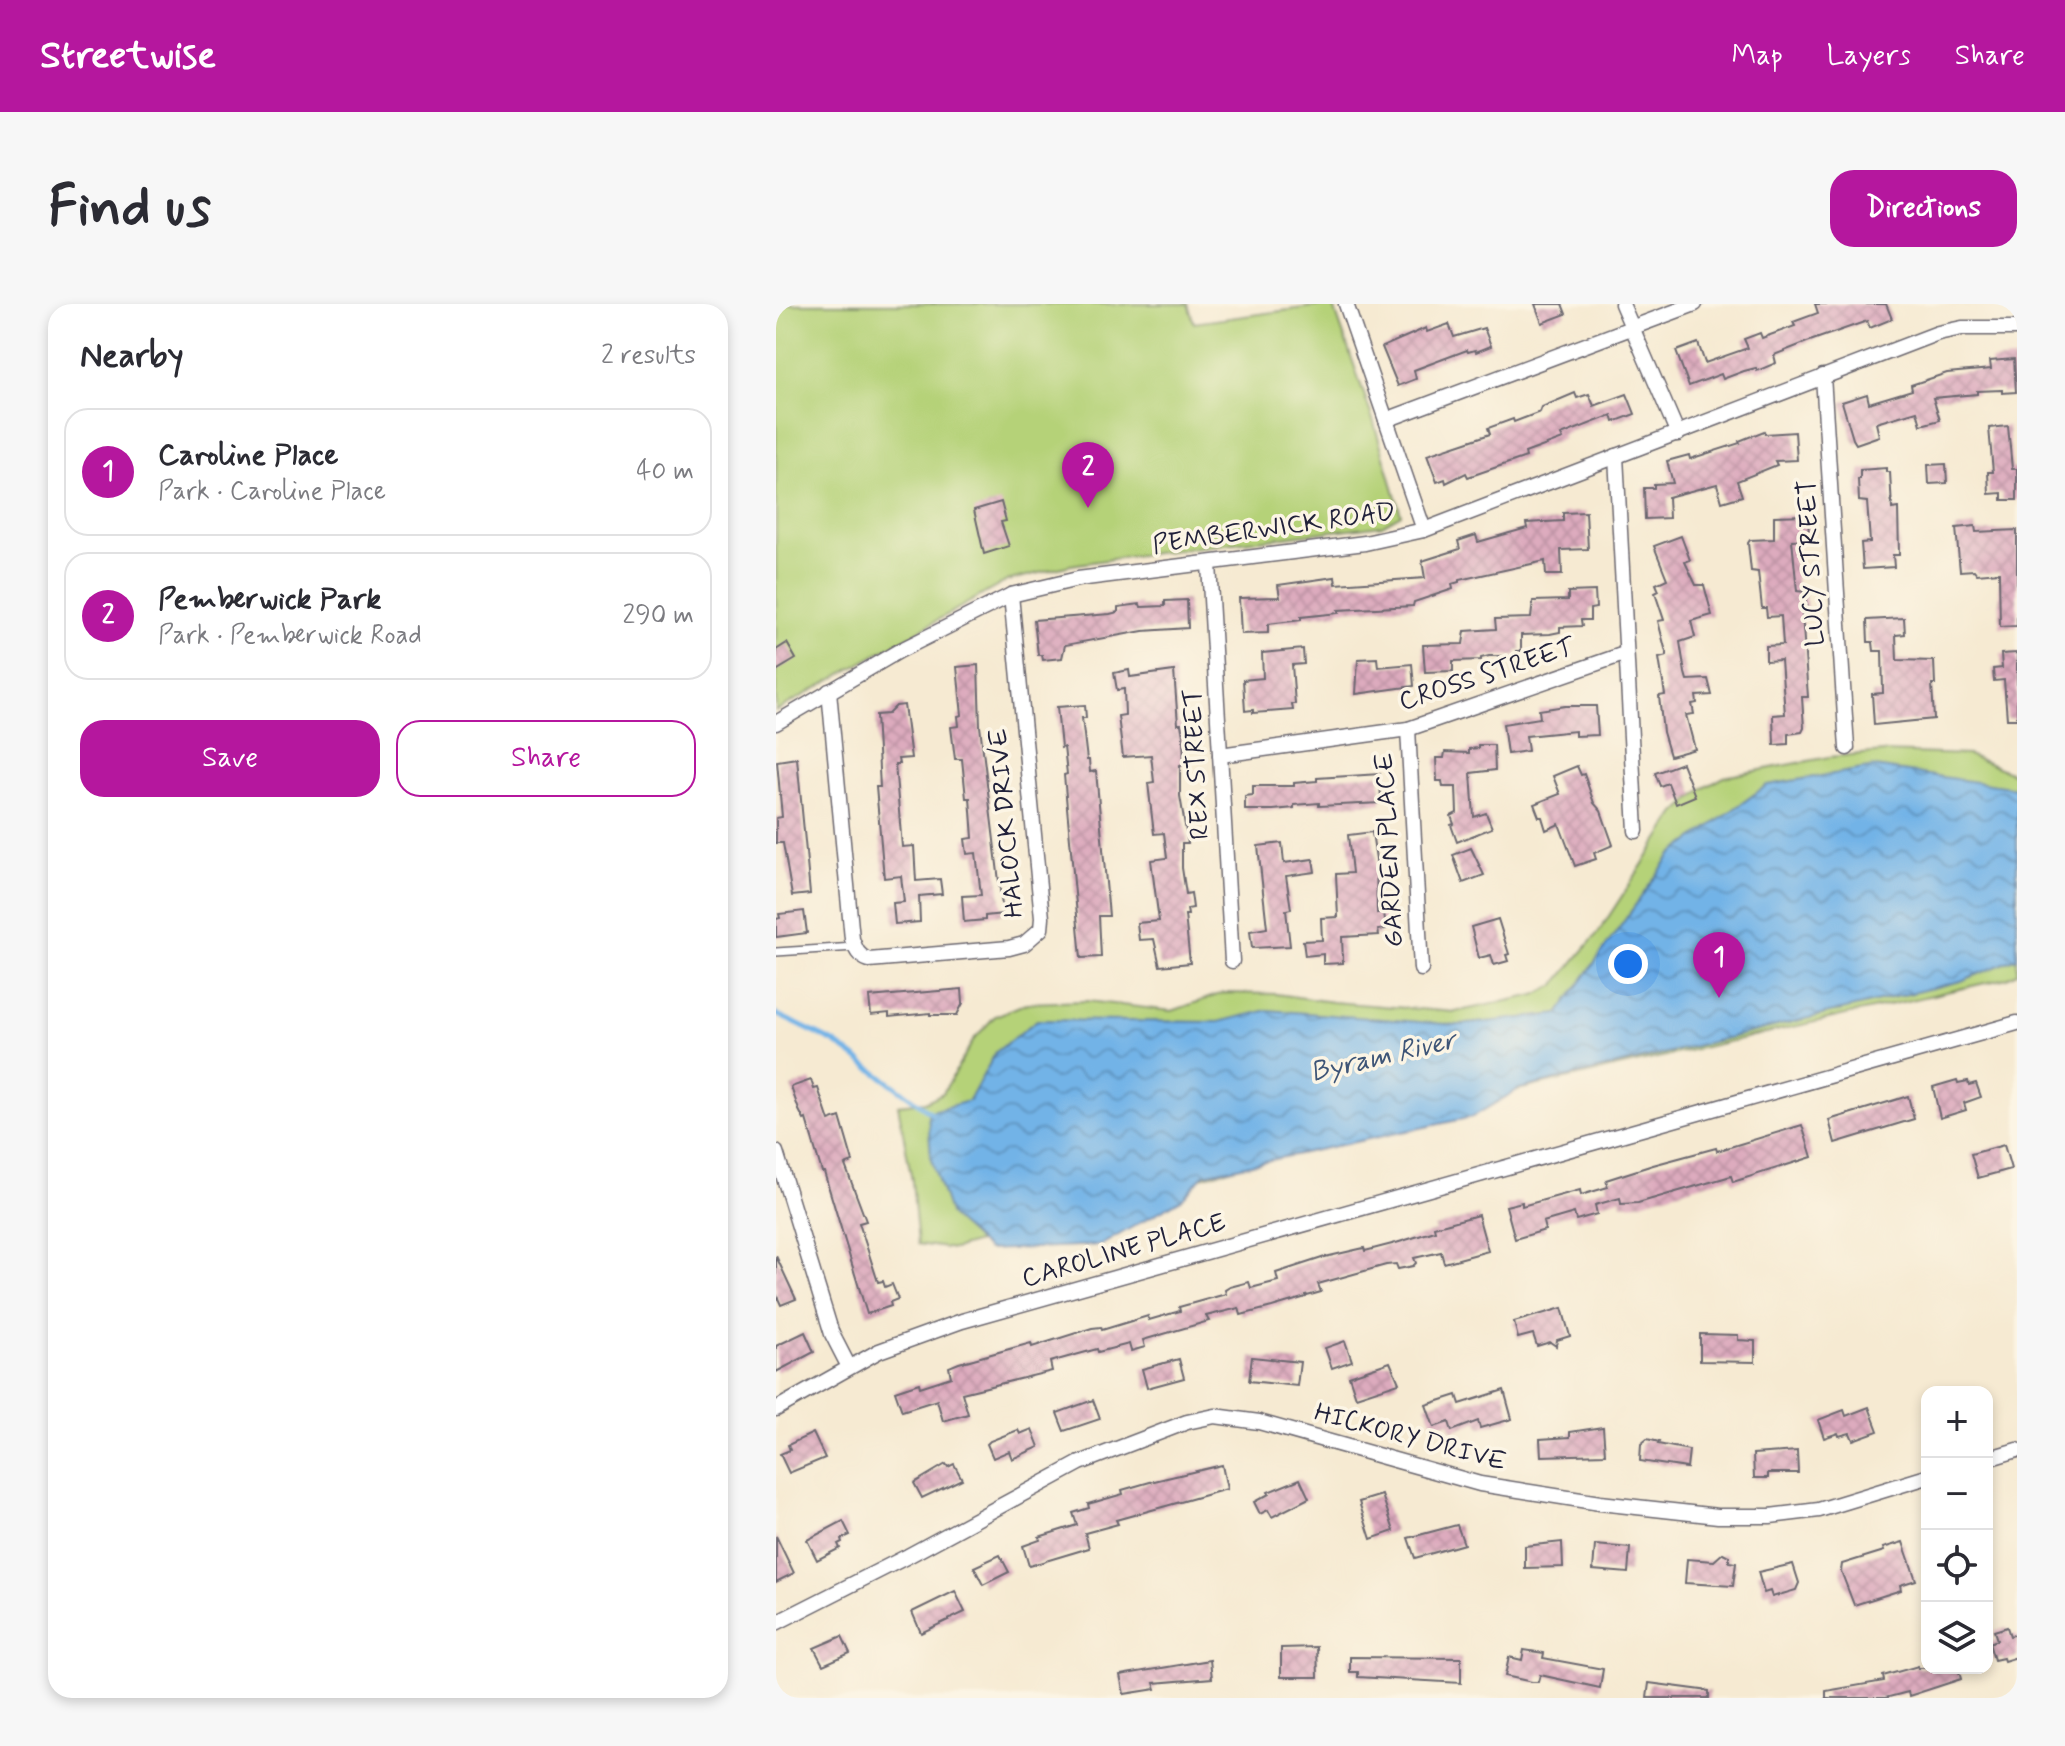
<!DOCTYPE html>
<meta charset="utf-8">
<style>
:root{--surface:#fff;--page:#f7f7f7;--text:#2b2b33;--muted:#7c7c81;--line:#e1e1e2;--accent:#b5179e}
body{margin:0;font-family:Mynerve,sans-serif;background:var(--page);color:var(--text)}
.controls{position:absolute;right:24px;bottom:24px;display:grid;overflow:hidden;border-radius:16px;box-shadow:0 4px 12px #0003}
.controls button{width:72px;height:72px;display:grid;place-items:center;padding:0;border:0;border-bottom:2px solid var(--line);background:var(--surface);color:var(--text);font:40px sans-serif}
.you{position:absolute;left:852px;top:660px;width:28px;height:28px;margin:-20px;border:6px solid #fff;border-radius:50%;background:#1a73e8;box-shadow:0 0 0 12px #1a73e833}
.badge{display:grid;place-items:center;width:52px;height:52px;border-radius:50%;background:var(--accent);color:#fff;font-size:26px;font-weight:700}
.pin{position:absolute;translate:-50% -66px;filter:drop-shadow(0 2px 4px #0008)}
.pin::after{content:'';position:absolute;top:42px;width:28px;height:24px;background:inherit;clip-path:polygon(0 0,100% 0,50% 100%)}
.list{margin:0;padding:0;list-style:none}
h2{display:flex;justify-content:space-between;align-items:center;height:104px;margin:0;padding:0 32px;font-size:34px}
h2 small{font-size:26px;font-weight:400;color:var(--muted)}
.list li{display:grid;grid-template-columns:52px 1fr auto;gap:24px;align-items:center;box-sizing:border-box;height:128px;margin:0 16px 16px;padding:0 16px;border:2px solid var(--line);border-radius:24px}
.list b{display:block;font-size:30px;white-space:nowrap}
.list p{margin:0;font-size:26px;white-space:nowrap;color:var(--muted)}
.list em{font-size:26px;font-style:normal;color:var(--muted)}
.actions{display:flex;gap:16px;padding:24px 32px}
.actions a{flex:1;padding:18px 0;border:2px solid var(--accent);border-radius:24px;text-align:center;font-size:28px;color:var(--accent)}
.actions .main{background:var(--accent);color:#fff}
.icon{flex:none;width:44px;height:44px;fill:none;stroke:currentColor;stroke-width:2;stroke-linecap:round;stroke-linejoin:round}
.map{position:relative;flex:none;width:1241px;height:1394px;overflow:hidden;border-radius:24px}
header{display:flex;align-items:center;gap:48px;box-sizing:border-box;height:112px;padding:0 40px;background:var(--accent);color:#fff}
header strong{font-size:38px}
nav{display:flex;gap:44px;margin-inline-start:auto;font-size:28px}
.intro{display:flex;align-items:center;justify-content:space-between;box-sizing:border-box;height:192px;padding:0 48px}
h1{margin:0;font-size:56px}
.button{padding:20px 36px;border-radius:24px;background:var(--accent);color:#fff;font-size:28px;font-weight:700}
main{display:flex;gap:48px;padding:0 48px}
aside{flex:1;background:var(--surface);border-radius:24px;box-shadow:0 4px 12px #0003}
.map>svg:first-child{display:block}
.green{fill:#b5d278;stroke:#6c7a5a;stroke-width:2}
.water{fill:url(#water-waves);stroke:#4a6a91;stroke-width:2}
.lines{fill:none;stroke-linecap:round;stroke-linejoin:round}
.stream{stroke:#72b3e7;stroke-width:5}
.building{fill:url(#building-cross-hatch)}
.lane-casing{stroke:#6c6870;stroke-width:10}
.street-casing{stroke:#6c6870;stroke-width:17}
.lane{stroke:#fff;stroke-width:7}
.street{stroke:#fff;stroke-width:14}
.labels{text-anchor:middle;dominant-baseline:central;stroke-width:7;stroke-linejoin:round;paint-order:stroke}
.street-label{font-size:26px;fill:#22223b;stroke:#fcf5e5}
.water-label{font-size:28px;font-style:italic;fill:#3e5577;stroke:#fcf5e5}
</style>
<header>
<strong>Streetwise</strong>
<nav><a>Map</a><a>Layers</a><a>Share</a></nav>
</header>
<div class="intro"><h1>Find us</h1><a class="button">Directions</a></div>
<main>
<aside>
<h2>Nearby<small>2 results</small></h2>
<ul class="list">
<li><span class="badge">1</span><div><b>Caroline Place</b><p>Park · Caroline Place</p></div><em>40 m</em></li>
<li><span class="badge">2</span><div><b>Pemberwick Park</b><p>Park · Pemberwick Road</p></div><em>290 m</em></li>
</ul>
<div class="actions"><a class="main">Save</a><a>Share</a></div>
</aside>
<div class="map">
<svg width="1241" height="1394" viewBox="0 0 1241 1394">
<defs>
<pattern id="water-waves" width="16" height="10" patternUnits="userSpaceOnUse" patternTransform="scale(2)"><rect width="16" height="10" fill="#72b3e7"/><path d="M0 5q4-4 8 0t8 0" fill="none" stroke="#5d91bc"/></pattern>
<pattern id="building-cross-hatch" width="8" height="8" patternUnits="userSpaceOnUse" patternTransform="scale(2)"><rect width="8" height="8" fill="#ddabbe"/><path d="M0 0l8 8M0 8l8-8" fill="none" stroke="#bd93a4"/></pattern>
</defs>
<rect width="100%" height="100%" fill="#fcf5e5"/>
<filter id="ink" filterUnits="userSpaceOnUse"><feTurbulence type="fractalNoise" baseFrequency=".0125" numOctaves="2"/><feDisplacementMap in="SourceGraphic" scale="16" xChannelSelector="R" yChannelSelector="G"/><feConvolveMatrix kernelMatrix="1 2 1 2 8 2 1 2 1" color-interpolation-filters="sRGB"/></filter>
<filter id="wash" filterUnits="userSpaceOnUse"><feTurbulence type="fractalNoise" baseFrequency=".006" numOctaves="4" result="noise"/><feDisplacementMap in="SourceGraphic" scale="32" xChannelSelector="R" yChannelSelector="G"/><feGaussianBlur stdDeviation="1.8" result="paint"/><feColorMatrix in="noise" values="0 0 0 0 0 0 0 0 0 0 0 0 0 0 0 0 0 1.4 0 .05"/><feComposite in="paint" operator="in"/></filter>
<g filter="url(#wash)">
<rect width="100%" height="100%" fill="#f6ead2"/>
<!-- green -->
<g class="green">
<polygon points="0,0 412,0 418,19 557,0 598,119 625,210 606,221 400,246 295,261 231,277 0,407"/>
<polygon points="1108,448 1192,451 1241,471 1241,669 1231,674 663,804 178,945 142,940 136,877 122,801 149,798 167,789 198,735 219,712 251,699 311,697 396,707 447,689 500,690 557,698 679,708 759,691 778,682 822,629 900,509 926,485 948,473 1053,453"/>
</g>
<!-- water -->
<polygon class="water" points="1099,463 1241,484 1241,654 1185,677 743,785 696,813 428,870 407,894 325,941 212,946 174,912 155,855 152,808 193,797 220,748 261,716 442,718 492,706 682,721 782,710 895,551 991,481"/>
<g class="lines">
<!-- stream -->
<polyline class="stream" points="0,710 58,738 157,810"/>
</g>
<g id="blocks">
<!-- building -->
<g class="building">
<polygon points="759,0 786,0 790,10 766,19"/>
<polygon points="1039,0 1110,0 1116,15 1094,24 1091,17 1031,38 998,51 1000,59 981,67 980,64 968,67 947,75 945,70 913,82 900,47 922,39 929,59 972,44 968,35 984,29 986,34 1019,22 1017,18 1042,9"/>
<polygon points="673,20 678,33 708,24 715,42 700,48 699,46 692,48 691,46 638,66 640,75 622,82 606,43 650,24 651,28"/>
<polygon points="1238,55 1240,88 1226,89 1226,86 1201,87 1201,90 1157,94 1164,116 1145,121 1141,107 1100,119 1103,132 1080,140 1077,135 1066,98 1091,90 1093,99 1136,86 1135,81 1171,69 1215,65 1214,57"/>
<polygon points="799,89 801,94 813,90 818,102 851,90 859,110 838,118 836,111 785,131 787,135 749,149 750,153 692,173 690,169 670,179 669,175 661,178 651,151 714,130 712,124 737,115 738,118 764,108 766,103"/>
<polygon points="1232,122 1236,165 1241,165 1241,196 1226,196 1226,189 1213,190 1212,168 1217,168 1213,124"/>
<polygon points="988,127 989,130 1019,128 1021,156 999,157 1001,161 961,177 966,192 946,198 941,180 892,193 893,214 869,215 868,184 878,184 878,180 897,179 891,157 913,151 914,155 964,139 963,137"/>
<polygon points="1170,160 1171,179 1153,180 1152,161"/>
<polygon points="1110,164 1110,168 1114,168 1116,205 1122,204 1123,251 1117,251 1118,263 1087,265 1085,239 1094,238 1091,198 1083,197 1082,175 1084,175 1084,166"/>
<polygon points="225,198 230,217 225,218 233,242 208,250 198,206"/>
<polygon points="810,208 812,245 785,246 786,271 770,271 769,257 683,276 683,278 676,280 677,285 638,298 637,302 562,306 563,309 525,313 525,316 492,320 492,329 465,330 463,294 504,293 502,281 559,273 560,280 649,274 646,257 684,245 682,237 700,231 702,238 751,224 750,219 787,217 787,209"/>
<polygon points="1032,211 1033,235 1016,236 1021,287 1029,288 1031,309 1026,309 1032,393 1026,393 1028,424 1026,428 1012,430 1012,440 998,441 997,411 1009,410 1005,356 990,357 990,342 1007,341 1005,312 991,313 990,304 986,304 982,268 975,267 972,239 974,236 998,235 998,212"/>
<polygon points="1199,222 1200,228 1241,226 1241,322 1224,323 1223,268 1201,270 1198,266 1184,267 1180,224"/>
<polygon points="905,232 914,256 909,258 920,281 928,281 936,311 915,317 919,333 904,338 909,369 911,376 932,375 936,391 920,392 921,399 916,400 918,410 910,411 919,445 894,452 887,428 883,392 889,391 883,354 891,352 882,317 888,316 879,289 883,287 880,280 891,275 878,242"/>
<polygon points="819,287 820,304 814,305 814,316 805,316 806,322 784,323 784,328 774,330 745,331 745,347 741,347 741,352 713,352 705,354 705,356 677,357 677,367 649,368 647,341 687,340 689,327 720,325 719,315 755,314 757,297 792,296 792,288"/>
<polygon points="411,296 412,324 367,327 289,341 286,354 267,356 266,351 262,351 258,316 334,310 342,308 342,303 364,300 365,303 389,302 389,297"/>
<polygon points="1128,314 1129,330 1120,331 1121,356 1158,357 1159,380 1156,380 1158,415 1098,421 1096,390 1107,389 1106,347 1098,347 1097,338 1092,338 1091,316"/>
<polygon points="11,339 20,355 0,367 0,346"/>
<polygon points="527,345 528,360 516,361 519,400 516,400 517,406 477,409 477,406 469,407 467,376 487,374 486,349"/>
<polygon points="1241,349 1241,415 1231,415 1228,376 1218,377 1217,365 1226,364 1225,350"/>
<polygon points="601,354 602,363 636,360 638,382 580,390 582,355"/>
<polygon points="202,361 204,422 227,610 209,612 209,616 188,618 186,592 205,591 200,549 191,550 189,535 197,534 194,494 190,494 186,455 179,455 175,423 183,422 182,412 186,411 181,363"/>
<polygon points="353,366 354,373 398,367 402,420 405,420 407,432 408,460 404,461 404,492 412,539 406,539 406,564 410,590 415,589 417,604 411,605 412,611 409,611 414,659 384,662 378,635 363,636 361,619 383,617 375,556 391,554 388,529 378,530 372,479 378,478 375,451 347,453 342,412 349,411 348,385 341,386 338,369"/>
<polygon points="128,401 135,454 122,455 123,460 119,460 126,543 138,542 140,577 164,575 166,590 143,592 144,618 119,620 117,599 128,598 125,572 108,574 100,483 104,483 100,411 112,410 120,402"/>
<polygon points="309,401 310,414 306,414 311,456 313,456 314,468 320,467 333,612 323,612 325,653 305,654 288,471 291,470 288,443 285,444 281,403"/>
<polygon points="789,402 820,402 822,431 799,432 799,427 750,432 752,447 731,450 727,420 764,414 763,406"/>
<polygon points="702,441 718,441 719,466 695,469 698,513 710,509 716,524 681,538 675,521 678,520 675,512 681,509 680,483 667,483 666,477 661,477 660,454 668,454 669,448 693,449 693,445 702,444"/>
<polygon points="21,454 34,590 16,592 7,539 0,539 0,514 6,513 1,457"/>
<polygon points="906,459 919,492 900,500 892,479 884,482 879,469"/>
<polygon points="801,462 805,471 808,470 818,499 825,507 837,541 818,549 820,555 799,562 783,520 770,526 766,513 763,513 758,500 784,490 777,472"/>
<polygon points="604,470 605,499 543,502 543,499 518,501 518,504 497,506 469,506 469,492 477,491 477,482 518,482 518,479 541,477 541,474"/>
<polygon points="596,528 600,555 601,609 608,608 610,625 602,626 603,631 566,633 567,659 547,660 547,650 529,652 527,637 546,636 545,614 562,613 560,570 576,569 572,531"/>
<polygon points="506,539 508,559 537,555 539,568 510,572 515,605 510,606 514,642 476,644 474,627 491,624 482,542"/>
<polygon points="695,544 708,571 687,579 677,551"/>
<polygon points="28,607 31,629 0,633 0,615 4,614 3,610"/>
<polygon points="722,615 733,650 730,651 732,657 718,661 715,651 703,654 695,623"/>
<polygon points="186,685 187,699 181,711 154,711 154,709 113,713 113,709 95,711 93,693"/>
<polygon points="35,776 38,785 42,784 53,817 64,813 77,858 69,861 90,917 83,919 102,978 107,977 109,983 116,980 122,995 114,998 115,1002 91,1010 48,868 46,868 30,815 28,816 23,806 15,783"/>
<polygon points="1181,776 1182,779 1192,777 1193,781 1200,779 1205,793 1188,799 1190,806 1164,814 1157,783"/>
<polygon points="1132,792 1138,815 1059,839 1053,816"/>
<polygon points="1026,821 1036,853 957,878 955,872 862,899 845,900 844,894 819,901 821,910 800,916 798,909 767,918 769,926 739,935 730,902 746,898 746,902 804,886 805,891 832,883 830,876 877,861 940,844 941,847"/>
<polygon points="1228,841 1235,865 1202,874 1195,850"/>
<polygon points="702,911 712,947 668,959 665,948 638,954 640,959 637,962 622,965 620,960 610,961 542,980 545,988 531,992 530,990 530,993 496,1003 465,1011 463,1004 430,1012 433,1017 367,1036 369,1043 355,1047 353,1040 322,1048 321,1045 274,1058 276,1067 186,1089 192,1110 167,1117 161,1096 126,1107 119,1087 143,1079 144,1083 175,1073 173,1063 183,1059 255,1039 256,1043 316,1024 325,1023 326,1026 372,1012 373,1016 404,1007 403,1003 450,990 449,986 454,983 473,978 475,984 502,977 500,969 549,953 588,944 589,947 620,939 659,927 658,923"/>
<polygon points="0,952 20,995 5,1001 0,990"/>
<polygon points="786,1004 794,1032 781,1036 780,1042 774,1038 761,1042 757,1030 742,1034 738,1018"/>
<polygon points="29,1028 38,1048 0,1068 0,1042"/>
<polygon points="924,1030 962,1031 962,1036 979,1037 979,1058 924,1057"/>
<polygon points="569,1037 576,1057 556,1064 549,1044"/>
<polygon points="476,1053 524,1058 521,1082 473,1077"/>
<polygon points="403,1055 408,1074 371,1084 366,1065"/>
<polygon points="614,1058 623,1079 580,1093 573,1072"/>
<polygon points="728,1086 736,1115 704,1124 702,1117 676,1127 673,1118 658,1123 650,1101 681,1091 684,1100"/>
<polygon points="317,1096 324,1115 288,1127 281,1109"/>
<polygon points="1093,1103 1102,1127 1077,1136 1074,1129 1063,1132 1062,1129 1048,1134 1042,1116 1068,1106 1070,1112"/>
<polygon points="827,1123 829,1150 765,1152 764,1135 794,1133 794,1128"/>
<polygon points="256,1125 263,1143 236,1155 233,1147 217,1154 211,1140 214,1137 242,1126 244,1130"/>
<polygon points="37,1129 49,1154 13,1169 4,1150 14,1146 12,1141"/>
<polygon points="871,1135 883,1138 882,1140 913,1146 911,1164 864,1157 865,1140"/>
<polygon points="1021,1147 1022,1169 992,1169 992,1174 978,1174 977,1150"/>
<polygon points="170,1160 172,1163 178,1160 186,1175 146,1194 138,1179"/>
<polygon points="446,1161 451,1185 340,1216 342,1220 309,1229 313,1244 253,1262 247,1242 264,1236 263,1233 301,1221 297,1209 313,1204 312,1200 347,1190 346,1186 374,1178"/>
<polygon points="524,1175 533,1194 496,1213 492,1206 484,1210 478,1198 493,1190 492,1188"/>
<polygon points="606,1191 618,1227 595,1235 583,1198"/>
<polygon points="67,1217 74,1231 65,1235 66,1238 62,1240 64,1244 41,1256 31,1236"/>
<polygon points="681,1221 688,1240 639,1254 632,1234"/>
<polygon points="0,1232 18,1269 0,1278"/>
<polygon points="786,1238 787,1263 749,1264 749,1242"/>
<polygon points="1127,1238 1140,1276 1124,1281 1125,1286 1078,1301 1065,1267 1066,1260 1108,1247 1107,1244"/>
<polygon points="819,1241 854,1244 852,1269 817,1266"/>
<polygon points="947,1249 953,1252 953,1258 960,1259 957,1282 909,1279 911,1255 938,1257"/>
<polygon points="224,1251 233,1268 207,1281 198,1263"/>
<polygon points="1017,1260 1023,1279 1020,1286 996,1293 994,1287 988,1289 982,1268"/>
<polygon points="179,1287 189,1308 145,1329 136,1308"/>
<polygon points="1231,1323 1234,1332 1241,1330 1241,1353 1228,1357 1227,1354 1218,1356 1213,1339 1221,1336 1218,1327"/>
<polygon points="66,1332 74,1349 47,1361 38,1344"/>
<polygon points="541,1343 542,1373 505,1373 505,1344"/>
<polygon points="748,1346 768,1349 767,1354 827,1365 824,1384 764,1371 762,1378 756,1378 729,1372 733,1353 746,1356"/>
<polygon points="574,1353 685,1354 685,1379 582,1373 582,1368 574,1368"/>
<polygon points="434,1356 436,1374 378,1379 380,1385 348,1390 344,1371"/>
<polygon points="1142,1362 1142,1364 1182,1364 1185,1375 1133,1392 1132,1388 1109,1394 1050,1394 1050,1387 1108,1377 1107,1372"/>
<polygon points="873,1379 933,1387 933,1394 871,1394"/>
</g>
</g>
</g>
<g filter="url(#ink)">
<use href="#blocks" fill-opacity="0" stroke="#6c6870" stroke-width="2"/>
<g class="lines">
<!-- lane casing -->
<g class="lane-casing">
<polyline id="lane" points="0,648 79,643"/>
</g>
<!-- street casing -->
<g class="street-casing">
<g id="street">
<polyline points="570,0 648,226"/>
<polyline points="846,0 902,130"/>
<polyline points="1047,72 1071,444"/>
<polyline points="610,116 919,0"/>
<polyline points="840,152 860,527"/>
<polyline points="433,260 456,657"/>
<path d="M53,387L76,635C80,646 82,652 93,656L233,644L248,640L265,625L266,614L235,291"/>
<polyline points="0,419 123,347 235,291 302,275 589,239 648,226 1162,29 1186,24 1241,24"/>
<polyline points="632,425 645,665"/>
<polyline points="444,451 632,425 848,350"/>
<polyline points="0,848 56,1030 73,1063"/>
<polyline points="0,1105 103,1047 186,1017 1241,719"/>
<polyline points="1211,1155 1241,1146"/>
<polyline points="0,1319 132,1252 304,1159 411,1118 439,1112 483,1118 704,1180 824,1199 942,1212 994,1212 1043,1206 1151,1173"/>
</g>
</g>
<!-- lane -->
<use href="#lane" class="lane"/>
<!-- street -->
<use href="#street" class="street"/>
</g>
</g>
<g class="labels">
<!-- street labels -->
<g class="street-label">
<text transform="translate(498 225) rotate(-8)">PEMBERWICK ROAD</text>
<text transform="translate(1036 259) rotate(-93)">LUCY STREET</text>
<text transform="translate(711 371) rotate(-18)">CROSS STREET</text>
<text transform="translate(421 460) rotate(-93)">REX STREET</text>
<text transform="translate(231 519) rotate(-95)">HALOCK DRIVE</text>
<text transform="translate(614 546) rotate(-93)">GARDEN PLACE</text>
<text transform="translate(348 947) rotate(-16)">CAROLINE PLACE</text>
<text transform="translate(634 1134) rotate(15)">HICKORY DRIVE</text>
</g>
<!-- water labels -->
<g class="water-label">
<text transform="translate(607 753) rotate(-13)">Byram River</text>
</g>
</g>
</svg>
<div class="controls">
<button>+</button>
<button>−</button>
<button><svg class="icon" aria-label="locate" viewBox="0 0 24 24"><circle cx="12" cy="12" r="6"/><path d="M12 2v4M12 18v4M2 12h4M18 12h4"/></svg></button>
<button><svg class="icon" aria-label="layers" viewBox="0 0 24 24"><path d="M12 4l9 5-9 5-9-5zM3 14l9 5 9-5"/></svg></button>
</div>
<div class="you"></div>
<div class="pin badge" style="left:943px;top:694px">1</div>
<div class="pin badge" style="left:312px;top:204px">2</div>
</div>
</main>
